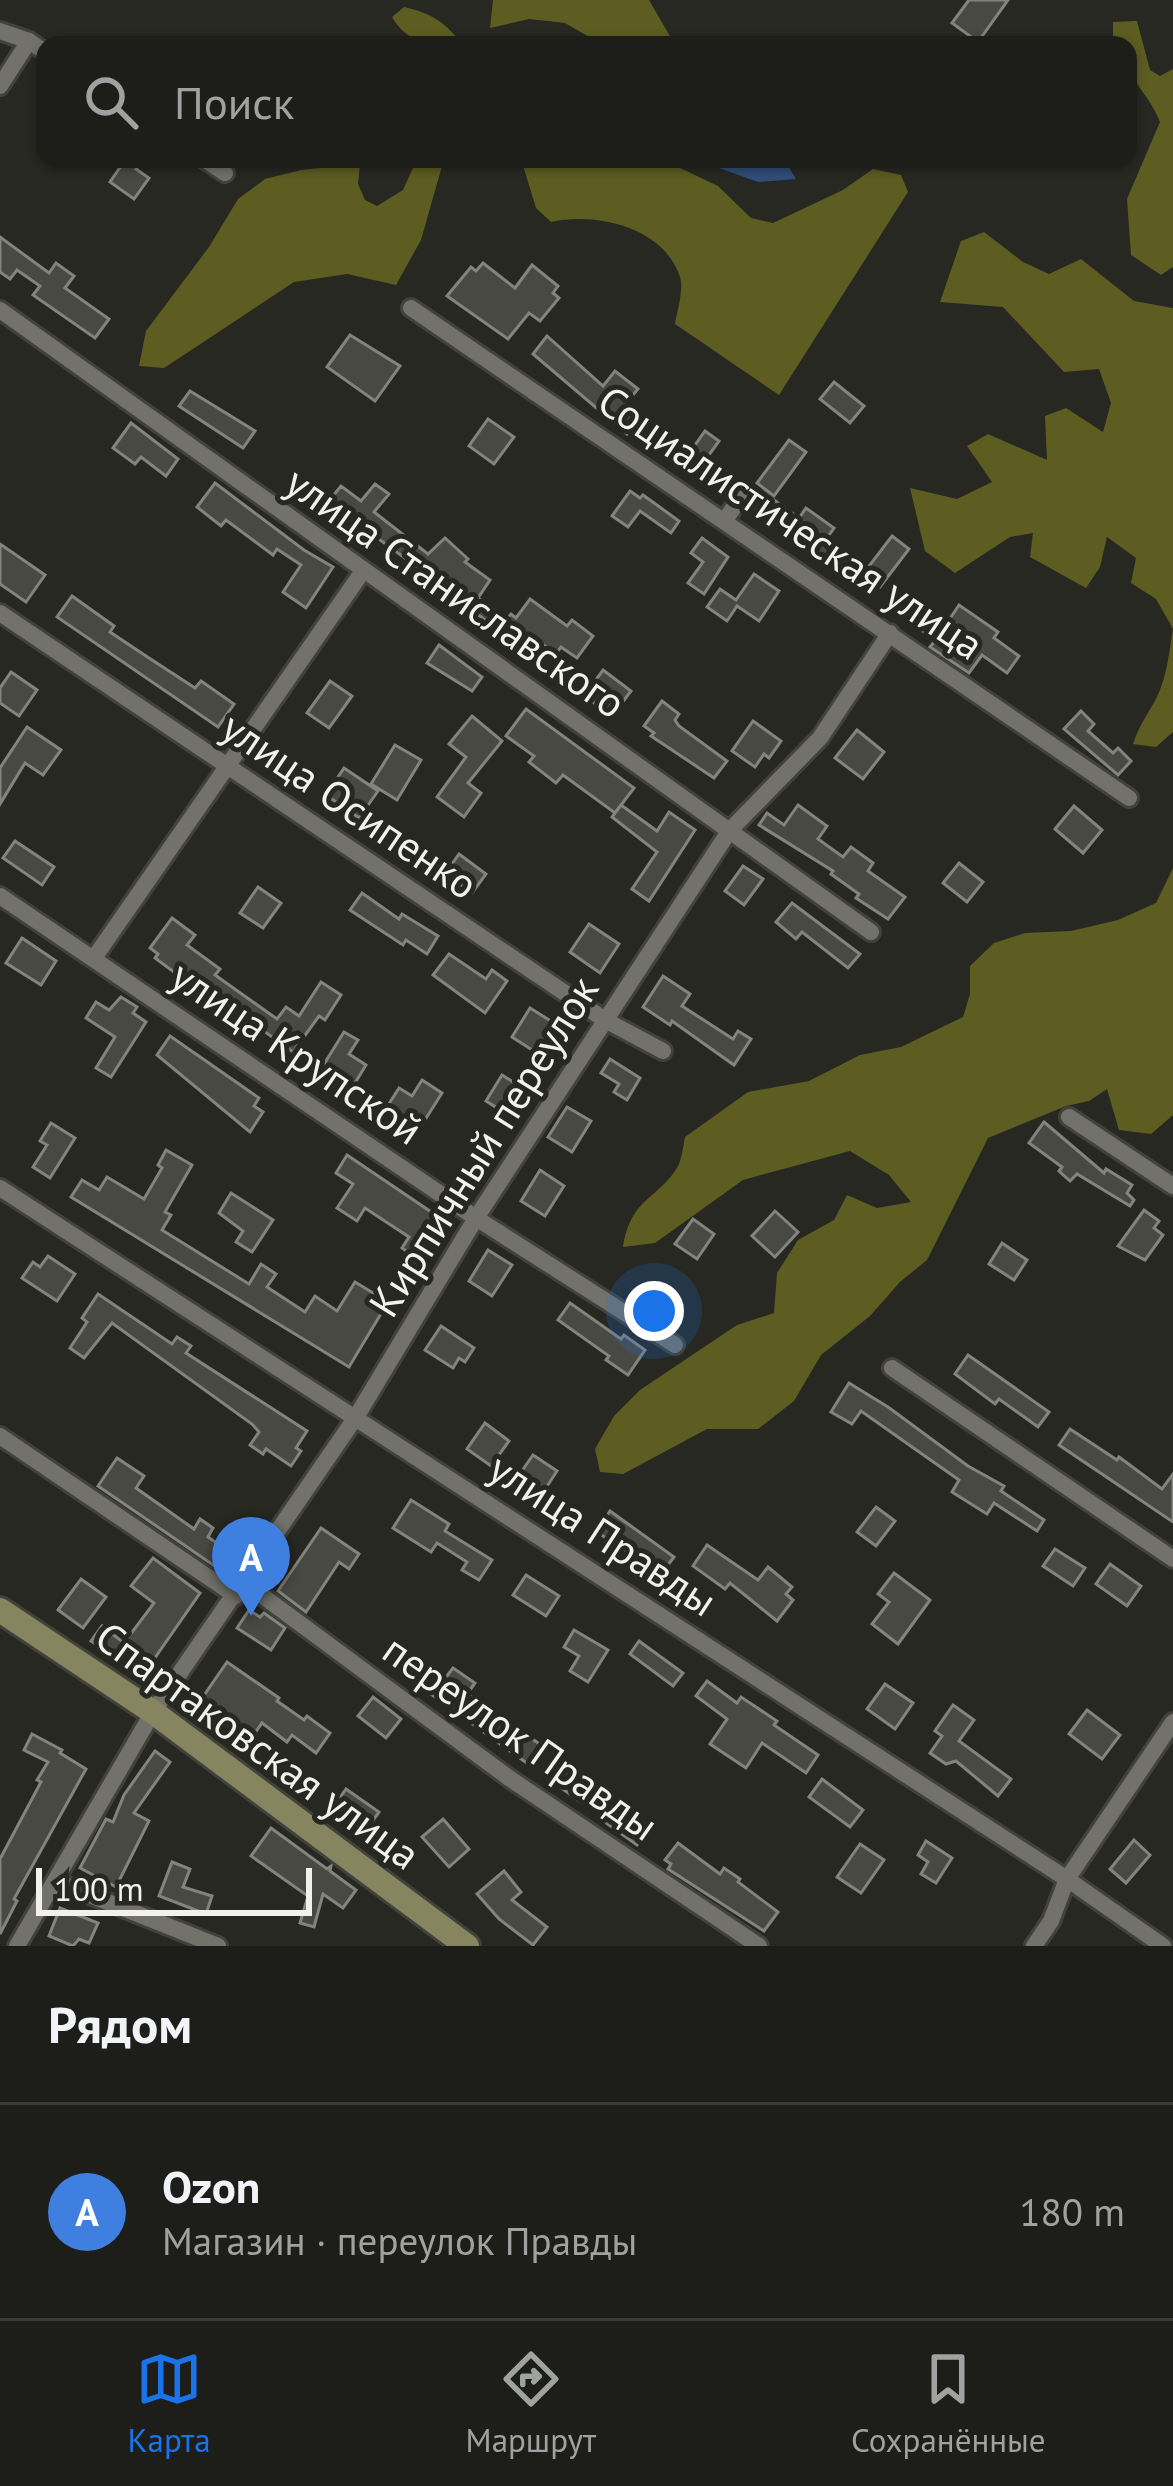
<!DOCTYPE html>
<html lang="ru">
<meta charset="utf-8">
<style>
:root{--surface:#1d1e1a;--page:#2a2b27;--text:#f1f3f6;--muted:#a0a2a2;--line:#3b3c39;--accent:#1a73e8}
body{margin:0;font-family:"PT Sans",sans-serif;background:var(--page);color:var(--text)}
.scale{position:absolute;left:36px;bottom:30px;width:276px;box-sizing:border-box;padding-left:12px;border:6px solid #f1f1ed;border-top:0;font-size:33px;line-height:42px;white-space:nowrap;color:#f1f1ed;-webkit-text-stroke:9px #272822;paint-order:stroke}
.you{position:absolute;left:654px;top:1311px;width:42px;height:42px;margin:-30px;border:9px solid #fff;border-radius:50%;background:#1a73e8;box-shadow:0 0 0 18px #1a73e833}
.badge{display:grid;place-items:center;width:78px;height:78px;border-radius:50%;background:var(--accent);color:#fff;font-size:39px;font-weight:700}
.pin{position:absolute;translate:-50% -99px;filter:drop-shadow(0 3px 6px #0008)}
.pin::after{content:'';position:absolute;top:63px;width:42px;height:36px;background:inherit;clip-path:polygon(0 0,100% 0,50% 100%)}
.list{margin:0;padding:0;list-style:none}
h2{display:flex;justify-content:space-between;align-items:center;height:156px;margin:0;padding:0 48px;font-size:51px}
h2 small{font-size:39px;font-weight:400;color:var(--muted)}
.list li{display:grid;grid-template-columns:78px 1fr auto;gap:36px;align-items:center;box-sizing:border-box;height:216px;padding:0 48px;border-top:3px solid var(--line)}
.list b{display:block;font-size:45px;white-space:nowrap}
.list p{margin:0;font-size:39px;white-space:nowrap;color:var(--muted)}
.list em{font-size:39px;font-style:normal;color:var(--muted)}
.icon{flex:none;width:66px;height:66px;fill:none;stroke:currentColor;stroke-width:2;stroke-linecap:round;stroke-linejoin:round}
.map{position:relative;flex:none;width:1173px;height:1946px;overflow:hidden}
.search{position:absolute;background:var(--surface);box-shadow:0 3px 9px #0004;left:36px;right:36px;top:36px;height:132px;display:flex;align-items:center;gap:30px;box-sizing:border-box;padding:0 42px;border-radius:24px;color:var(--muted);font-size:45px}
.sheet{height:372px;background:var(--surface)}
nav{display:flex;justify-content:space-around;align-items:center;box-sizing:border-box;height:168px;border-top:3px solid var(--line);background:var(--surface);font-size:33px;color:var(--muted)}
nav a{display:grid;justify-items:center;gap:6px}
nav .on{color:var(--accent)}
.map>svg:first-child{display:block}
.forest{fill:#5d5c21}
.water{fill:#304e78}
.building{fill:#494943;stroke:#83847d;stroke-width:3}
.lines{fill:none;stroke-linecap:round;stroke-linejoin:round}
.street-casing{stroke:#42423d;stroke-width:22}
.secondary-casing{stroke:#42423d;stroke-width:30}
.street{stroke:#72726b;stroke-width:16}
.secondary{stroke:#86855f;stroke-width:24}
.labels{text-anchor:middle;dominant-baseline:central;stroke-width:10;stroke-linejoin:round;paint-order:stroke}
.street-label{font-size:42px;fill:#f1f1ed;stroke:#272822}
</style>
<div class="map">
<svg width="1173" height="1946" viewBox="0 0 1173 1946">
<rect width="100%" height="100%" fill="#272822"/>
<!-- forest -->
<g class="forest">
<polygon points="493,0 649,0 675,45 603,45 565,23 529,19 490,28"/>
<path d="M404,7C431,13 447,23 462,45C433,45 408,45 392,17Z"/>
<path d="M1137,21L1150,70L1160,76L1173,69V267L1161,275L1131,255L1127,199L1160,122C1146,87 1128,87 1128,45H1113V22Z"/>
<polygon points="417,159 444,159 421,240 396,285 347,274 294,282 164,368 139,366 146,331 209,247 238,199 265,179 301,170 360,164 358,184 365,200 377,206 403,190"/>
<path d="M521,159H661L718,186L751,218L773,223L843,190L873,169L901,175L908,192L779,395L675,324C677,311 684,290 680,277C664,227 596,212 551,222L536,208Z"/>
<polygon points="984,232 1023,262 1049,274 1081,259 1134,301 1173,308 1173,629 1156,599 1131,583 1136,558 1107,537 1100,567 1086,588 1030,557 1033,533 1010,537 955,573 925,551 910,488 957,499 992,482 967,446 988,434 1047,460 1045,416 1066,408 1103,432 1111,403 1099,369 1064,372 1003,307 940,302 961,241"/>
<path d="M1173,629V732L1156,747L1133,744C1139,726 1147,715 1156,699C1167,677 1169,653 1173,629Z"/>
<path d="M1173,868V1115L1151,1134L1119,1130L1107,1089L1089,1101L1066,1106L988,1138L927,1260L900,1282L870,1316L821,1355L794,1401L758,1429H707L623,1474L600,1472L595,1449L614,1416L640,1390L737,1325L774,1313L777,1273L798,1240L834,1220L847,1195L877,1208L911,1202L889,1175L850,1151L743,1180L655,1243L623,1247C631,1197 659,1199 678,1166C682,1159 683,1146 685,1137L748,1092L809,1081L860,1055L901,1047L963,1017L970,994V966L994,943L1025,933L1071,931L1118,920L1156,903Z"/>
</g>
<!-- water -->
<polygon class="water" points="694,159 784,159 796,179 758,182"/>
<!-- building -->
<g class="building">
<polygon points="969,0 1008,0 978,42 952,23"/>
<polygon points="126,159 143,159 136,169 149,178 134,199 110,182"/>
<polygon points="0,237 49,273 56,263 74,276 65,288 109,319 95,338 33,295 40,286 17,270 10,279 0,272"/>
<polygon points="483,263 515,288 532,265 558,286 553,293 559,298 540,321 529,313 508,339 447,296 471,267 476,271"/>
<polygon points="350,335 400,366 375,401 327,367"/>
<polygon points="547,336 603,386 615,371 638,389 624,406 639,416 627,434 533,354"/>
<polygon points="834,382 864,406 850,423 820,399"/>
<polygon points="190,391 255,431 243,448 179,406"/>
<polygon points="488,419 514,437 494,464 469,446"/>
<polygon points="131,423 178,459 166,476 141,457 135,464 113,448"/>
<polygon points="705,431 719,441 706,459 726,472 716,486 683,462"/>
<polygon points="789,440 806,452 774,496 757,483"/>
<polygon points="215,483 304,550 333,567 306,608 283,592 301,565 277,549 273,555 226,520 221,526 197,507"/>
<polygon points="375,484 389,494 374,512 428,554 445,538 468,559 465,562 490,580 478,598 496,611 488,622 467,607 464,612 452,603 457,596 328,502 341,486 361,501"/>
<polygon points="630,491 640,498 643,495 679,521 671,533 640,511 628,527 612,516"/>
<polygon points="763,492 799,518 806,508 834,528 827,538 859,564 850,576 799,543 802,538 777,520 774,523 752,507"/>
<polygon points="892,536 909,549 880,587 863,574"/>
<polygon points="702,538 728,557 704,594 688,583 703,562 691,553"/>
<polygon points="0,544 45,575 26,602 0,584"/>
<polygon points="754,574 779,591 759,621 737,606 727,621 707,607 720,589 736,600"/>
<polygon points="72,596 114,626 110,632 146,656 195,688 201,681 234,704 218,727 57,617"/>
<polygon points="908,596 945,626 959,605 998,632 994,638 1019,656 1007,673 982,655 969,673 930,647 935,641 897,610"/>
<polygon points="530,599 567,626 572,620 593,636 577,658 561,647 556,654 541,643 533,653 500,628 511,614 516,618"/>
<polygon points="439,645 482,677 472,691 427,663"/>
<polygon points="603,670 631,691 612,716 584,696"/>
<polygon points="11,672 37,690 19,716 0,703 0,688"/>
<polygon points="330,681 352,696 329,728 307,713"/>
<polygon points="662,701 679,714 675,720 679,726 727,761 714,778 651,736 654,733 644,726"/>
<polygon points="526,709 634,788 615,813 563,775 556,783 529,762 534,756 506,736"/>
<polygon points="1081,711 1094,724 1088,731 1113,753 1118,748 1131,761 1118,775 1064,729"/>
<polygon points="472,716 502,741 468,783 481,793 464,817 437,797 466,757 449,744"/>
<polygon points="753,721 781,741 769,758 764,754 755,767 732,751"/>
<polygon points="27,727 61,750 43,775 25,763 0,804 0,768"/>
<polygon points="857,730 884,752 863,779 835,758"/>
<polygon points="395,745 421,760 397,800 371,784"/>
<polygon points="344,768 378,791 359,818 326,795"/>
<polygon points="621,805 657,831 669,812 695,830 649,901 632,889 657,852 612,817"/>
<polygon points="798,805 827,826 818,839 843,857 851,847 873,863 868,871 905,897 888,919 856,898 859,894 831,874 833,871 759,825 767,813 784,825"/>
<polygon points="1074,806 1102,830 1083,853 1055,829"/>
<polygon points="15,841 54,867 42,885 3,858"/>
<polygon points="459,854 486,874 472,893 445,874"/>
<polygon points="959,863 983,882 967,902 943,883"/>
<polygon points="743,866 763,879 744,905 725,891"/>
<polygon points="258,887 281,903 263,928 240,913"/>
<polygon points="362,893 399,919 402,914 438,936 427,954 406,940 403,945 350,910"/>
<polygon points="792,903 860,954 848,968 802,932 796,939 776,922"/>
<polygon points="172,918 195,935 187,945 220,969 215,975 277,1019 286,1007 299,1016 321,982 341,995 325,1020 319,1016 293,1052 247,1019 244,1024 236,1018 233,1022 222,1014 225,1010 155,958 158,954 150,948"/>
<polygon points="589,924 619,944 600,973 570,952"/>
<polygon points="22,938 56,961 41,985 6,963"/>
<polygon points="449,954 486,979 492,970 507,981 485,1013 433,975"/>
<polygon points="663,976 690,994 682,1006 733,1039 738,1031 751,1039 734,1065 672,1021 670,1025 643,1007"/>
<polygon points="121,997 137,1007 133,1013 146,1022 111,1077 96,1068 115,1037 86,1018 96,1002 109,1010"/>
<polygon points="530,1008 562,1028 543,1057 512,1037"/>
<polygon points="344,1032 358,1040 349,1054 366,1065 355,1083 324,1064"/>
<polygon points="170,1036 259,1098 254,1106 263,1112 250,1132 157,1055"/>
<polygon points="610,1059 640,1078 627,1100 614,1092 619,1084 601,1073"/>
<polygon points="502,1075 529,1092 513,1118 486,1101"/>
<polygon points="422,1080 442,1093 418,1131 385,1110 399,1088 412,1096"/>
<polygon points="567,1107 591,1121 572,1152 548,1137"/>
<polygon points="1044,1122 1104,1173 1106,1169 1132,1185 1127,1193 1134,1200 1130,1206 1077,1174 1070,1181 1059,1171 1062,1167 1029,1143"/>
<polygon points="51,1123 75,1138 50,1178 33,1167 47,1145 40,1141"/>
<polygon points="166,1150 192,1165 165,1212 171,1215 162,1230 249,1284 261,1264 276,1274 267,1287 305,1312 315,1296 337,1311 355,1282 388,1302 349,1367 71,1197 82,1180 99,1190 107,1177 144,1199 162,1168 158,1165"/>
<polygon points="347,1155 449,1224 416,1276 401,1267 410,1254 402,1248 409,1237 365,1208 357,1221 337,1208 353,1184 336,1173"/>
<polygon points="540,1170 564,1186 545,1216 521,1201"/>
<polygon points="231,1193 273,1220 252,1252 236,1242 243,1231 219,1213"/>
<polygon points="1144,1210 1159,1221 1154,1228 1163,1235 1145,1260 1118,1246"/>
<polygon points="775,1211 798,1232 775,1257 752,1236"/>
<polygon points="693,1219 714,1234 697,1259 675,1244"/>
<polygon points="1002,1243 1027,1260 1014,1280 989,1264"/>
<polygon points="488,1250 512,1265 492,1296 469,1281"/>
<polygon points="48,1256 75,1274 57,1301 22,1278 33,1262 40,1267"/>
<polygon points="98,1294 172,1344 177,1337 191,1346 186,1353 307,1431 296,1448 301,1451 291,1466 266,1449 263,1454 250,1445 259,1432 252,1424 112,1323 84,1358 70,1348 87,1322 82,1318"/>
<polygon points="570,1303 621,1339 624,1335 645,1350 628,1375 606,1360 609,1356 558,1320"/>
<polygon points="441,1326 474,1348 465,1362 459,1358 453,1368 425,1350"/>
<polygon points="968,1355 1049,1412 1038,1427 999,1399 995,1404 955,1374"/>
<polygon points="849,1383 888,1407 968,1466 1004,1486 1001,1491 1044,1520 1037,1531 994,1503 987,1514 952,1492 959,1480 861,1411 852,1424 831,1412"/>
<polygon points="485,1423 509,1441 491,1466 467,1449"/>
<polygon points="1070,1429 1117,1460 1119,1457 1162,1489 1173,1474 1173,1522 1059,1445"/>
<polygon points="533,1455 557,1471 542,1494 517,1478"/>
<polygon points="117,1458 144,1476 136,1488 194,1529 200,1519 213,1528 208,1537 231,1553 219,1569 98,1486"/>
<polygon points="411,1500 449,1524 445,1531 492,1560 479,1580 462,1570 467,1562 437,1543 431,1552 393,1528"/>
<polygon points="876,1507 895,1521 876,1546 857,1532"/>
<polygon points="610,1511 674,1557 661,1574 597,1532"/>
<polygon points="321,1528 359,1554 349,1569 339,1562 306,1612 278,1591"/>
<polygon points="707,1545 758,1580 768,1567 792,1587 786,1594 793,1600 777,1621 730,1583 725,1589 693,1566"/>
<polygon points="1055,1549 1085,1568 1073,1586 1043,1566"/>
<polygon points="153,1558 200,1593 143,1675 91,1641 102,1626 124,1643 154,1603 131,1586"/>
<polygon points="1110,1564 1141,1586 1127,1606 1096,1584"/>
<polygon points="894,1573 930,1600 898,1644 872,1624 889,1602 878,1594"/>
<polygon points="526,1575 559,1596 546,1616 513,1595"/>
<polygon points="81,1579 106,1597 83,1628 58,1610"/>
<polygon points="249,1610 260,1617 264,1613 285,1628 271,1650 237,1628"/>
<polygon points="574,1630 608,1650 588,1682 570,1671 579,1656 564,1647"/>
<polygon points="639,1641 683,1673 673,1686 630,1654"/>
<polygon points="227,1662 279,1698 277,1701 304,1720 307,1716 330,1733 316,1753 292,1735 287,1742 262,1723 250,1740 198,1704"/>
<polygon points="453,1668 475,1683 467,1694 541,1745 528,1764 432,1695"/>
<polygon points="707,1681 737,1703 741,1697 777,1721 774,1725 818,1755 806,1773 762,1743 746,1768 710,1744 727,1719 696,1696"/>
<polygon points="885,1684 913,1703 895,1729 867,1709"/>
<polygon points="373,1697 401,1719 386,1738 358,1716"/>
<polygon points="953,1705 974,1720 959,1741 1011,1779 998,1796 956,1761 946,1764 930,1753 942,1736 935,1731"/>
<polygon points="1087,1710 1120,1735 1102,1759 1069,1734"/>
<polygon points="32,1734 62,1750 60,1753 86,1769 14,1899 17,1901 0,1934 0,1859 41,1782 37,1780 48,1762 24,1750"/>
<polygon points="155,1751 170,1762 134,1813 149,1821 116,1887 80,1868 106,1819 113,1822 124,1795"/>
<polygon points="566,1764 595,1785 582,1803 553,1782"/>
<polygon points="822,1779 863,1810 850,1827 809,1797"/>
<polygon points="346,1789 379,1812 364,1833 331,1810"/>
<polygon points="617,1807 648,1829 637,1845 606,1823"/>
<polygon points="443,1819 469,1849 449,1867 422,1837"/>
<polygon points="271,1828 327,1869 331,1866 330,1871 356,1890 343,1908 323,1894 314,1927 300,1923 308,1896 251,1856"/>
<polygon points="1134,1840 1150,1855 1126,1883 1110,1869"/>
<polygon points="926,1841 952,1858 936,1883 921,1874 928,1862 918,1855"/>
<polygon points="678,1843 720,1874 724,1868 740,1879 738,1882 778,1912 764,1931 668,1869 671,1864 665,1860"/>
<polygon points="860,1844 884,1860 861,1893 837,1877"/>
<polygon points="172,1862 190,1869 183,1887 212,1896 206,1914 159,1896"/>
<polygon points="504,1871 521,1892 512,1900 547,1927 533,1945 499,1919 477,1894"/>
<polygon points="60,1908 98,1923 89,1943 79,1939 73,1946 49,1936"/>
</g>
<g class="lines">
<!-- street casing -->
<g class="street-casing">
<g id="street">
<polyline points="0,31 29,41 45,52"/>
<polyline points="0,86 29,41"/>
<polyline points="204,159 225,173"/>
<polyline points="411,308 1129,798"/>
<polyline points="0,310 871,932"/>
<polyline points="725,520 743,494"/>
<polyline points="0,613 605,1020 663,1051"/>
<polyline points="0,896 476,1218 675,1345"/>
<polyline points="94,958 363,571"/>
<polyline points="1069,1117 1173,1186"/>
<polyline points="0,1188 1067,1879 1163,1946"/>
<polyline points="892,1368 1173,1559"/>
<polyline points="0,1436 236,1596"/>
<polyline points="245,1583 509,1778 759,1946"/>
<polyline points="55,1881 218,1946"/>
<polyline points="17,1946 153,1712 356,1417 476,1218 730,830 820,738 890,633"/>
<polyline points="1034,1946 1051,1921 1067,1879 1173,1722"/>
</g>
</g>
<!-- secondary casing -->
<g class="secondary-casing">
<polyline id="secondary" points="0,1610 153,1712 467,1946"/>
</g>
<!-- street -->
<use href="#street" class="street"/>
<!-- secondary -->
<use href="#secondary" class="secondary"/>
</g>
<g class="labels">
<!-- street labels -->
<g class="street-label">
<text transform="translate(791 522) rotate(34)">Социалистическая улица</text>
<text transform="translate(456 592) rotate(35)">улица Станиславского</text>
<text transform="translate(350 805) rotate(34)">улица Осипенко</text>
<text transform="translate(297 1052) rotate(34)">улица Крупской</text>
<text transform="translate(483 1146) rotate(-58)">Кирпичный переулок</text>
<text transform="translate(603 1534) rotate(33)">улица Правды</text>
<text transform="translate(521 1737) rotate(35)">переулок Правды</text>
<text transform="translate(258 1745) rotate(36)">Спартаковская улица</text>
</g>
</g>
</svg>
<div class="scale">100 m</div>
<div class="you"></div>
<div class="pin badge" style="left:251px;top:1616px;background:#3f7fe0">A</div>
<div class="search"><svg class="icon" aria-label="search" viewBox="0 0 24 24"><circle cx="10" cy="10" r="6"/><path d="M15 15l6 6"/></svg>Поиск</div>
</div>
<section class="sheet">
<h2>Рядом<small></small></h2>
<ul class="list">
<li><span class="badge" style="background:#3f7fe0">A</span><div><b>Ozon</b><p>Магазин · переулок Правды</p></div><em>180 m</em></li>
</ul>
</section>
<nav>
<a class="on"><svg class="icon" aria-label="map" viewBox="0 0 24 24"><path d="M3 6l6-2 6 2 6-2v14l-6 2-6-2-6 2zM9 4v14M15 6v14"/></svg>Карта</a>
<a><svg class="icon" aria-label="directions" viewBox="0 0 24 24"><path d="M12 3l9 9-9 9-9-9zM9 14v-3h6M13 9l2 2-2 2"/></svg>Маршрут</a>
<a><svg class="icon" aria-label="saved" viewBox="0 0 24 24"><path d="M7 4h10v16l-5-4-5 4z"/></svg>Сохранённые</a>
</nav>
